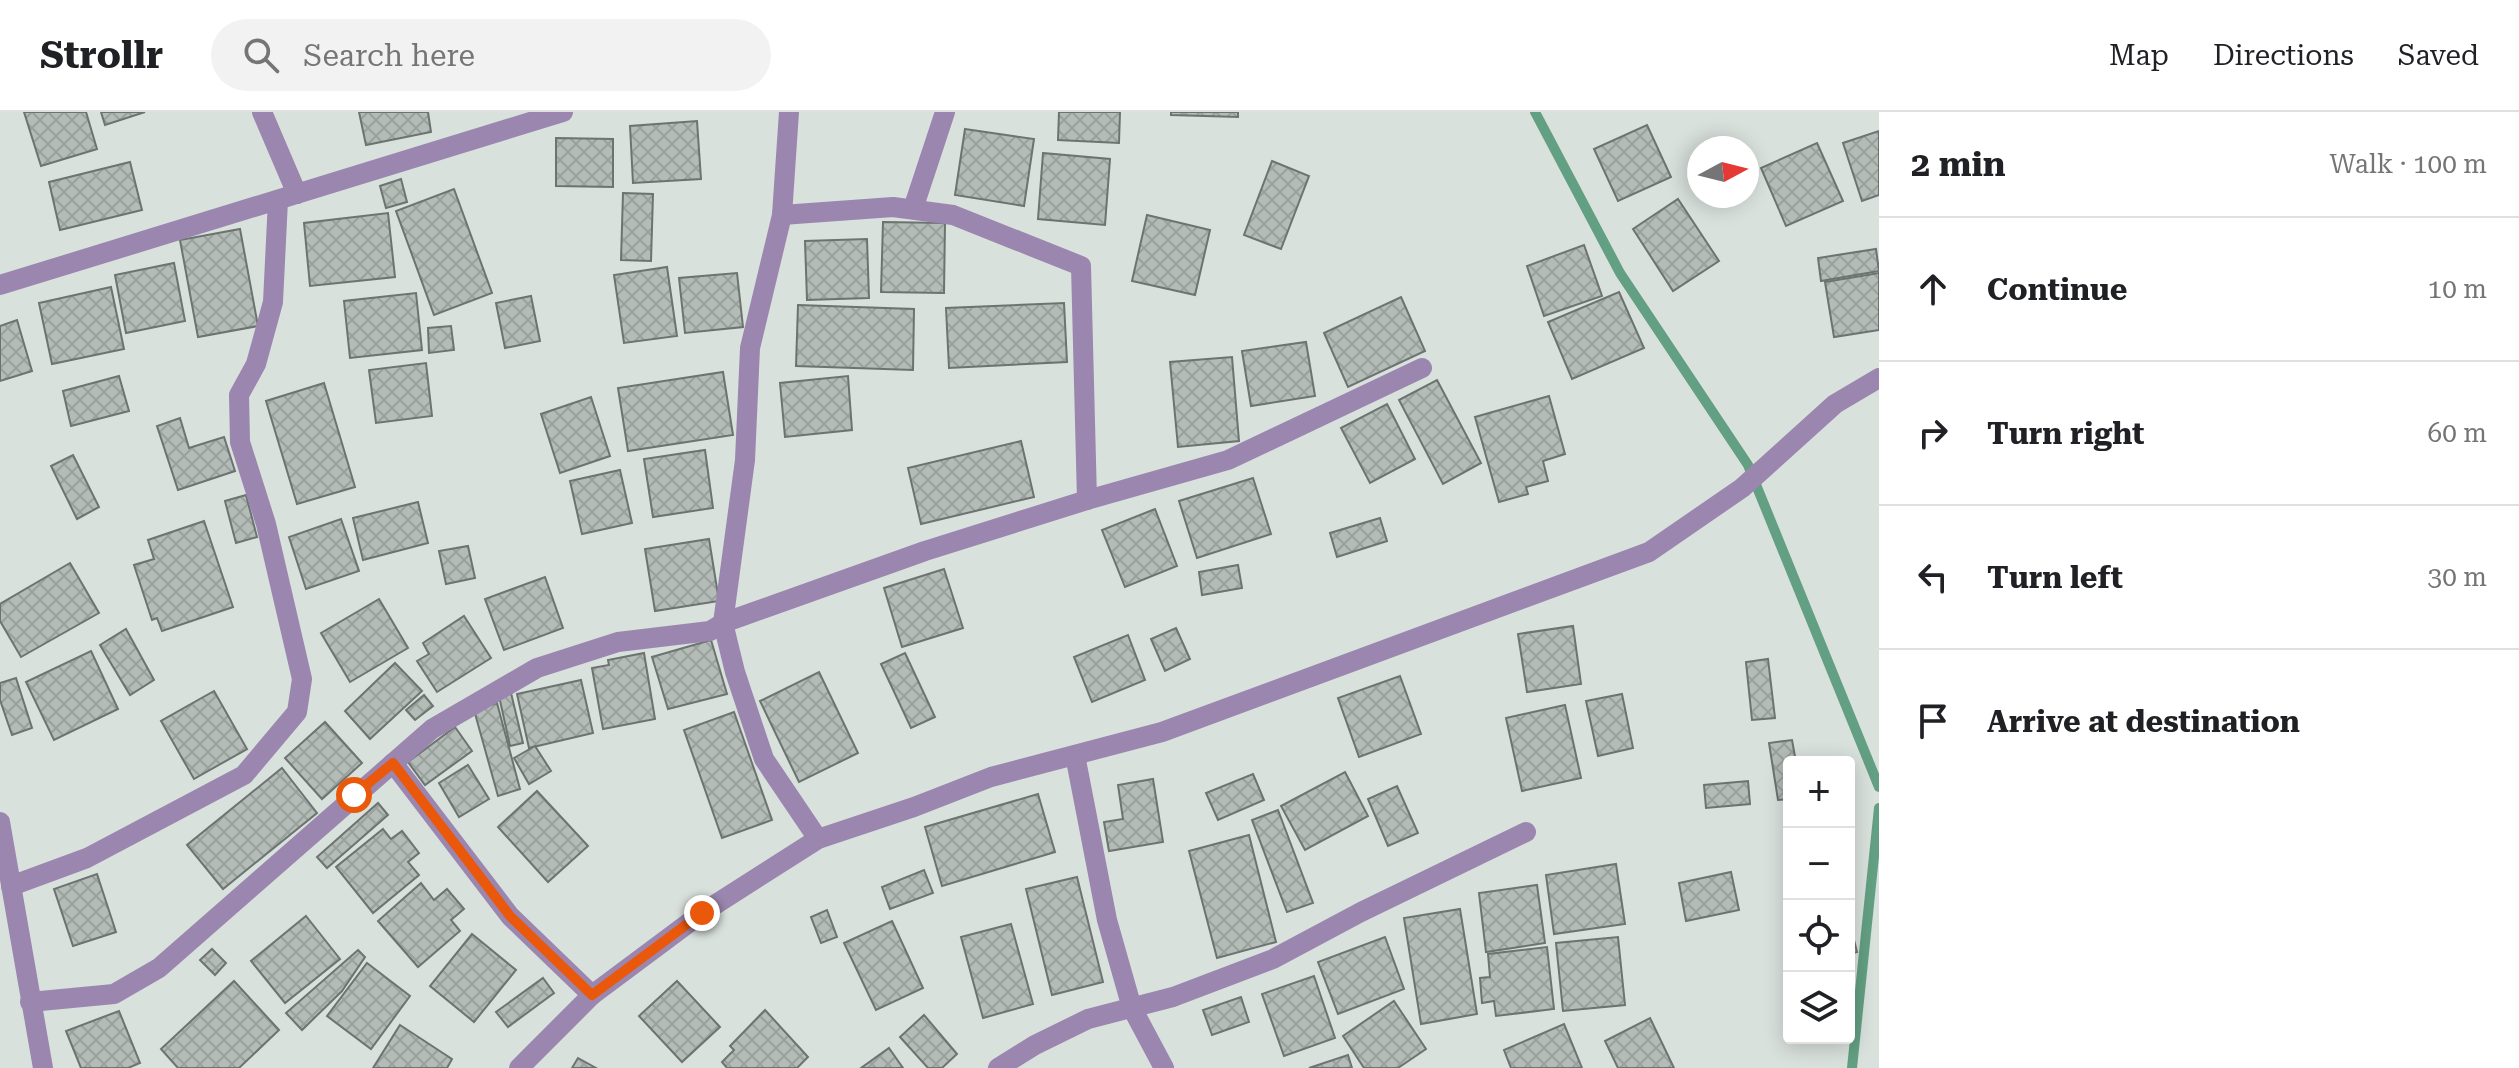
<!DOCTYPE html>
<meta charset="utf-8">
<style>
:root{--surface:#fff;--page:#f2f2f2;--text:#202124;--muted:#757577;--line:#e0e0e0}
body{margin:0;font-family:"Roboto Serif",serif;background:var(--page);color:var(--text)}
.controls{position:absolute;right:24px;bottom:24px;display:grid;overflow:hidden;border-radius:8px;box-shadow:0 4px 20px #0003}
.controls button{width:72px;height:72px;display:grid;place-items:center;padding:0;border:0;border-bottom:2px solid var(--line);background:var(--surface);color:var(--text);font:40px sans-serif}
.compass{position:absolute;left:1687px;top:24px;width:72px;height:72px;border-radius:50%;background:var(--surface);box-shadow:0 4px 20px #0003;rotate:83deg}
.stop{position:absolute;width:24px;height:24px;margin:-18px;border:6px solid #ea580c;border-radius:50%;background:#fff}
.stop.end{background:#ea580c;border-color:#fff;box-shadow:0 2px 8px #0008}
.list{margin:0;padding:0;list-style:none}
h2{display:flex;justify-content:space-between;align-items:center;height:104px;margin:0;padding:0 32px;font-size:34px}
h2 small{font-size:26px;font-weight:400;color:var(--muted)}
.list li{display:grid;grid-template-columns:52px 1fr auto;gap:24px;align-items:center;box-sizing:border-box;height:144px;padding:0 32px;border-top:2px solid var(--line)}
.list b{display:block;font-size:30px;white-space:nowrap}
.list em{font-size:26px;font-style:normal;color:var(--muted)}
.icon{flex:none;width:44px;height:44px;fill:none;stroke:currentColor;stroke-width:2;stroke-linecap:round;stroke-linejoin:round}
.map{position:relative;flex:none;width:1879px;height:956px;overflow:hidden}
header{display:flex;align-items:center;gap:48px;box-sizing:border-box;height:112px;padding:0 40px;background:var(--surface);border-bottom:2px solid var(--line)}
header strong{font-size:38px}
nav{display:flex;gap:44px;margin-inline-start:auto;font-size:28px}
.search{width:560px;height:72px;background:var(--page);display:flex;align-items:center;gap:20px;box-sizing:border-box;padding:0 28px;border-radius:44px;color:var(--muted);font-size:30px}
main{display:flex}
aside{flex:1;background:var(--surface)}
.map>svg:first-child{display:block}
.lines{fill:none;stroke-linecap:round;stroke-linejoin:round}
.stream{stroke:#639f82;stroke-width:10}
.building{fill:url(#building-cross-hatch);stroke:#6d7370;stroke-width:2}
.street{stroke:#9a86ae;stroke-width:20}
.route{stroke:#ea580c;stroke-width:10}
</style>
<header>
<strong>Strollr</strong>
<div class="search"><svg class="icon" aria-label="search" viewBox="0 0 24 24"><circle cx="10" cy="10" r="6"/><path d="M15 15l6 6"/></svg>Search here</div>
<nav><a>Map</a><a>Directions</a><a>Saved</a></nav>
</header>
<main>
<div class="map">
<svg width="1879" height="956" viewBox="0 0 1879 956">
<defs>
<pattern id="building-cross-hatch" width="8" height="8" patternUnits="userSpaceOnUse" patternTransform="scale(2)"><rect width="8" height="8" fill="#b4bcb7"/><path d="M0 0l8 8M0 8l8-8" fill="none" stroke="#9aa19d"/></pattern>
</defs>
<rect width="100%" height="100%" fill="#d9e1dd"/>
<g class="lines">
<!-- stream -->
<g class="stream">
<polyline points="1535,0 1620,161 1748,353 1879,675"/>
<polyline points="1852,956 1879,696"/>
</g>
</g>
<!-- building -->
<g class="building">
<polygon points="24,0 86,0 97,37 41,54"/>
<polygon points="101,0 145,0 105,13"/>
<polygon points="359,0 428,0 431,20 366,33"/>
<polygon points="1059,0 1120,0 1119,31 1058,28"/>
<polygon points="1171,0 1238,0 1238,5 1171,3"/>
<polygon points="697,9 701,67 633,71 630,14"/>
<polygon points="1647,13 1671,65 1618,89 1594,37"/>
<polygon points="965,17 1034,27 1024,94 955,83"/>
<polygon points="1879,19 1879,83 1862,89 1843,31"/>
<polygon points="556,26 613,27 613,75 556,74"/>
<polygon points="1817,31 1843,89 1786,114 1761,56"/>
<polygon points="1043,41 1110,47 1105,113 1038,107"/>
<polygon points="1272,49 1309,64 1281,137 1244,123"/>
<polygon points="130,50 142,98 60,118 49,70"/>
<polygon points="401,67 407,90 386,96 380,74"/>
<polygon points="454,77 492,181 434,203 396,99"/>
<polygon points="623,81 653,82 651,149 621,148"/>
<polygon points="1678,87 1719,149 1673,179 1633,117"/>
<polygon points="388,101 395,165 310,174 304,111"/>
<polygon points="1147,103 1210,118 1195,183 1132,169"/>
<polygon points="883,110 945,111 944,181 881,180"/>
<polygon points="240,117 258,214 198,225 180,128"/>
<polygon points="867,127 869,186 807,188 805,129"/>
<polygon points="1584,133 1602,184 1544,204 1527,154"/>
<polygon points="1876,137 1879,159 1821,169 1818,146"/>
<polygon points="174,151 185,209 126,221 115,163"/>
<polygon points="667,155 677,224 624,231 614,163"/>
<polygon points="737,161 743,215 685,221 679,166"/>
<polygon points="1879,161 1879,218 1834,225 1825,170"/>
<polygon points="111,175 124,237 52,252 39,191"/>
<polygon points="1619,180 1644,236 1572,267 1548,210"/>
<polygon points="416,181 422,238 350,246 344,189"/>
<polygon points="531,184 540,229 505,236 496,191"/>
<polygon points="1401,185 1425,239 1348,275 1324,221"/>
<polygon points="1064,191 1067,250 949,256 946,196"/>
<polygon points="798,193 914,197 913,258 796,254"/>
<polygon points="17,208 32,259 0,269 0,214"/>
<polygon points="451,214 454,238 429,241 428,216"/>
<polygon points="1306,230 1315,284 1251,294 1242,239"/>
<polygon points="1232,245 1239,329 1178,335 1170,250"/>
<polygon points="426,251 432,304 376,311 369,258"/>
<polygon points="723,260 733,323 628,339 618,276"/>
<polygon points="119,264 129,299 71,314 63,279"/>
<polygon points="848,264 852,318 785,325 780,271"/>
<polygon points="1437,268 1481,351 1443,372 1399,288"/>
<polygon points="324,271 355,375 297,392 266,289"/>
<polygon points="1549,284 1565,342 1543,349 1548,369 1526,375 1528,382 1499,390 1475,305"/>
<polygon points="591,285 610,344 560,361 541,302"/>
<polygon points="1387,292 1415,347 1370,371 1341,316"/>
<polygon points="180,306 189,336 224,325 235,359 178,378 157,314"/>
<polygon points="1021,329 1034,385 921,412 908,356"/>
<polygon points="705,338 713,396 653,405 644,347"/>
<polygon points="73,343 99,395 77,407 51,354"/>
<polygon points="620,358 632,411 582,422 570,369"/>
<polygon points="1253,366 1271,422 1197,446 1179,389"/>
<polygon points="246,383 257,425 236,431 225,389"/>
<polygon points="418,390 428,431 363,448 353,406"/>
<polygon points="1155,397 1177,454 1125,475 1102,418"/>
<polygon points="1380,406 1387,429 1337,445 1330,421"/>
<polygon points="341,407 359,459 306,477 289,425"/>
<polygon points="204,409 233,495 162,519 157,506 152,508 134,453 154,447 148,428"/>
<polygon points="709,427 719,489 655,499 645,437"/>
<polygon points="468,434 475,466 446,472 439,439"/>
<polygon points="70,451 99,501 21,545 0,509 0,492"/>
<polygon points="1238,453 1242,476 1202,483 1199,460"/>
<polygon points="944,457 963,516 902,535 884,476"/>
<polygon points="545,465 563,516 504,538 485,487"/>
<polygon points="379,487 408,536 350,570 321,521"/>
<polygon points="464,504 491,546 437,580 417,549 429,542 423,531"/>
<polygon points="1573,514 1581,572 1527,580 1518,522"/>
<polygon points="1176,516 1190,547 1165,559 1151,527"/>
<polygon points="126,517 154,568 130,583 100,533"/>
<polygon points="1128,523 1145,568 1092,590 1074,545"/>
<polygon points="711,528 727,582 668,597 652,545"/>
<polygon points="91,539 118,597 54,628 26,570"/>
<polygon points="644,541 655,607 603,617 592,556 609,553 608,548"/>
<polygon points="905,541 935,605 911,616 881,552"/>
<polygon points="1768,547 1775,606 1752,608 1746,550"/>
<polygon points="395,551 422,579 370,627 345,599"/>
<polygon points="819,560 858,641 799,670 760,589"/>
<polygon points="1400,564 1421,622 1359,645 1338,586"/>
<polygon points="16,566 32,616 12,623 0,588 0,571"/>
<polygon points="581,568 593,621 529,636 517,582"/>
<polygon points="214,579 247,637 194,667 161,609"/>
<polygon points="511,581 523,631 510,634 499,584"/>
<polygon points="1622,582 1633,636 1598,644 1586,589"/>
<polygon points="424,583 433,594 415,608 406,598"/>
<polygon points="497,591 520,677 498,684 474,598"/>
<polygon points="1565,593 1581,666 1522,679 1506,606"/>
<polygon points="734,600 772,708 722,726 684,618"/>
<polygon points="325,610 362,651 322,687 285,646"/>
<polygon points="455,615 472,639 425,673 408,650"/>
<polygon points="1792,628 1796,650 1789,650 1789,687 1778,688 1769,631"/>
<polygon points="535,634 551,659 529,672 514,646"/>
<polygon points="468,653 489,687 459,705 439,671"/>
<polygon points="282,656 317,701 223,777 187,733"/>
<polygon points="1345,660 1368,704 1305,738 1281,694"/>
<polygon points="1253,662 1264,688 1218,708 1206,681"/>
<polygon points="1153,667 1163,730 1109,739 1104,710 1123,707 1118,673"/>
<polygon points="1748,669 1750,692 1706,696 1704,673"/>
<polygon points="1397,674 1418,721 1388,734 1368,687"/>
<polygon points="537,679 588,734 548,770 498,715"/>
<polygon points="1038,682 1055,740 942,774 925,715"/>
<polygon points="378,691 388,703 327,756 317,745"/>
<polygon points="1278,698 1313,791 1287,800 1252,708"/>
<polygon points="383,717 391,727 402,719 419,741 408,750 419,763 373,801 336,755"/>
<polygon points="1249,723 1276,830 1217,846 1189,739"/>
<polygon points="1616,752 1625,812 1554,822 1546,763"/>
<polygon points="924,758 933,781 890,797 882,775"/>
<polygon points="1731,760 1739,798 1686,809 1679,771"/>
<polygon points="97,762 116,820 73,834 54,777"/>
<polygon points="1077,765 1103,870 1052,883 1026,777"/>
<polygon points="421,771 434,788 447,777 464,797 451,808 460,819 418,855 378,809"/>
<polygon points="1537,773 1545,831 1486,840 1479,781"/>
<polygon points="1460,797 1477,902 1421,912 1404,806"/>
<polygon points="827,798 837,825 821,831 811,805"/>
<polygon points="306,804 340,847 285,891 251,849"/>
<polygon points="1849,808 1857,840 1849,842"/>
<polygon points="892,809 923,876 876,898 844,831"/>
<polygon points="1011,812 1033,892 983,906 961,825"/>
<polygon points="472,822 516,858 474,910 430,874"/>
<polygon points="1385,825 1404,877 1338,902 1318,850"/>
<polygon points="1618,825 1625,893 1563,899 1556,831"/>
<polygon points="1547,835 1554,897 1496,904 1494,889 1482,891 1480,866 1490,865 1488,842"/>
<polygon points="212,837 226,851 215,863 200,848"/>
<polygon points="358,838 365,845 342,879 302,918 286,901"/>
<polygon points="367,851 410,884 371,937 327,904"/>
<polygon points="1314,864 1335,926 1284,944 1262,882"/>
<polygon points="543,866 554,881 508,915 496,900"/>
<polygon points="234,869 279,918 239,956 178,956 161,937"/>
<polygon points="677,869 720,915 682,950 639,904"/>
<polygon points="1241,885 1249,910 1212,923 1203,898"/>
<polygon points="1394,889 1426,937 1398,956 1364,956 1343,924"/>
<polygon points="765,898 808,945 797,956 727,956 722,950 734,938 730,934"/>
<polygon points="119,899 140,951 128,956 81,956 66,919"/>
<polygon points="924,903 957,942 942,956 928,956 900,925"/>
<polygon points="1650,906 1674,956 1618,956 1605,929"/>
<polygon points="1564,912 1582,956 1511,956 1504,938"/>
<polygon points="400,913 452,947 447,956 373,956"/>
<polygon points="889,936 903,956 861,956"/>
<polygon points="1348,943 1352,956 1309,956"/>
<polygon points="578,946 596,956 572,956"/>
</g>
<g class="lines">
<!-- street -->
<g class="street">
<polyline points="262,0 297,82"/>
<polyline points="789,0 782,103 750,236 745,348 723,511 735,560 764,647 818,727"/>
<polyline points="913,97 945,0"/>
<polyline points="782,103 893,95 953,103 1081,154 1087,388"/>
<polyline points="0,173 563,0"/>
<polyline points="1075,643 1107,808 1132,896 1164,956"/>
<polyline points="393,651 510,804 592,883"/>
<polyline points="0,710 43,956"/>
<polyline points="11,774 87,746 244,663 297,600 302,567 266,412 240,330 239,283 256,252 273,190 278,88"/>
<polyline points="30,890 114,882 159,856 432,617 537,556 618,530 710,519 723,511 925,439 1087,388 1228,348 1422,256"/>
<polyline points="519,956 592,883 702,801 818,727 914,695 991,665 1162,620 1649,440 1742,376 1835,292 1879,266"/>
<polyline points="998,956 1035,933 1088,907 1173,885 1273,847 1361,800 1526,720"/>
</g>
</g>
<g class="lines">
<!-- route -->
<polyline class="route" points="354,683 393,651 510,804 592,883 702,801"/>
</g>
</svg>
<div class="controls">
<button>+</button>
<button>−</button>
<button><svg class="icon" aria-label="locate" viewBox="0 0 24 24"><circle cx="12" cy="12" r="6"/><path d="M12 2v4M12 18v4M2 12h4M18 12h4"/></svg></button>
<button><svg class="icon" aria-label="layers" viewBox="0 0 24 24"><path d="M12 4l9 5-9 5-9-5zM3 14l9 5 9-5"/></svg></button>
</div>
<svg class="compass" viewBox="-18 -18 36 36"><path d="M0-13l5 13h-10z" fill="#e53935"/><path d="M0 13l5-13h-10z" fill="#757577"/></svg>
<div class="stop" style="left:354px;top:683px"></div>
<div class="stop end" style="left:702px;top:801px"></div>
</div>
<aside>
<h2>2 min<small>Walk · 100 m</small></h2>
<ul class="list">
<li><svg class="icon" aria-label="ahead" viewBox="0 0 24 24"><path d="M12 20V5M6 11l6-6 6 6"/></svg><div><b>Continue</b></div><em>10 m</em></li>
<li><svg class="icon" aria-label="right" viewBox="0 0 24 24"><path d="M7 20v-9h11M14 6l5 5-5 5"/></svg><div><b>Turn right</b></div><em>60 m</em></li>
<li><svg class="icon" aria-label="left" viewBox="0 0 24 24"><path d="M17 20v-9H6M10 6l-5 5 5 5"/></svg><div><b>Turn left</b></div><em>30 m</em></li>
<li><svg class="icon" aria-label="arrive" viewBox="0 0 24 24"><path d="M6 21V4h12l-3 4 3 4H6"/></svg><div><b>Arrive at destination</b></div></li>
</ul>
</aside>
</main>
